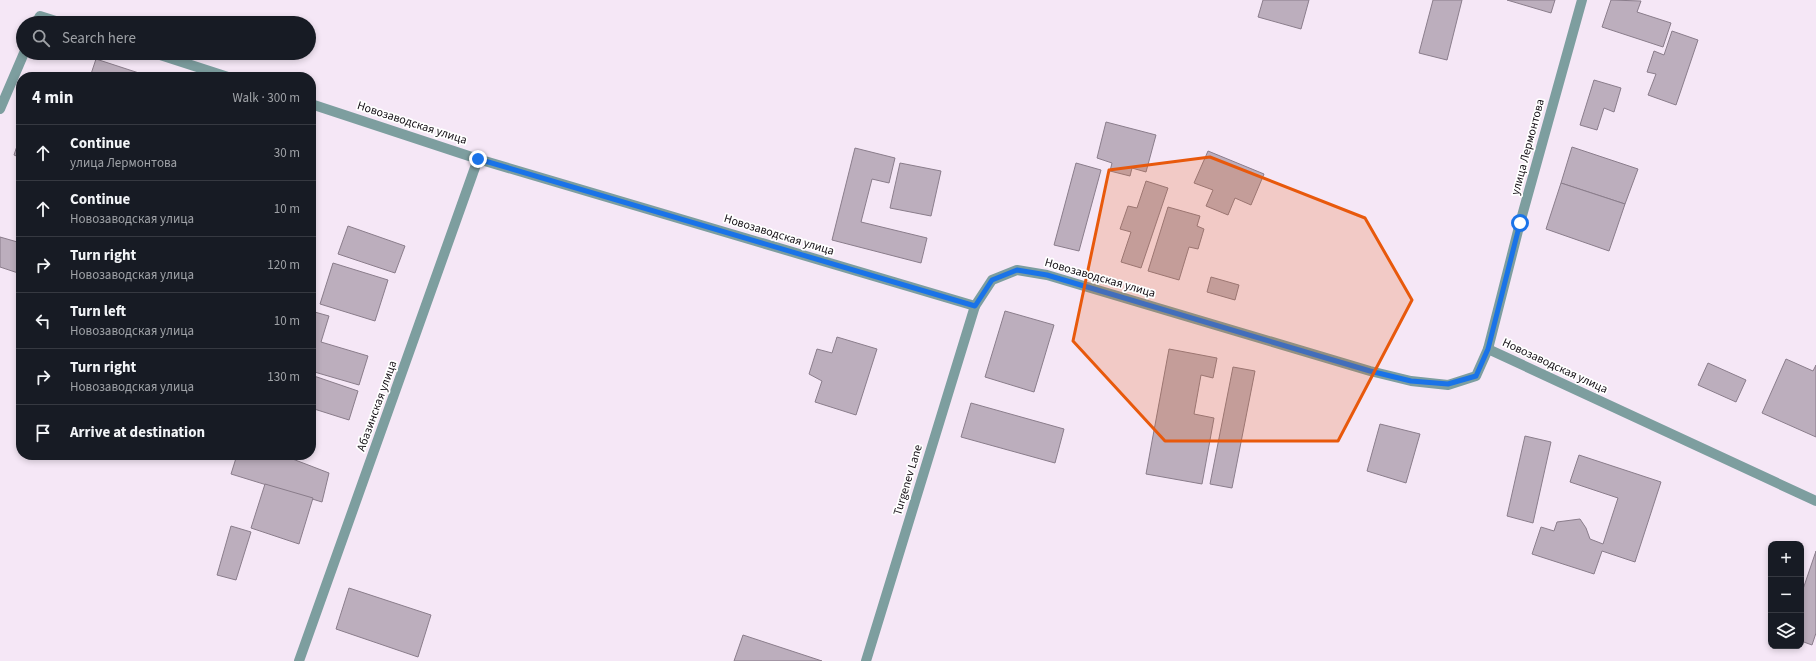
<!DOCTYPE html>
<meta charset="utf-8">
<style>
:root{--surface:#171b24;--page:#20242c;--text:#f1f3f6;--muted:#9ea1a6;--line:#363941}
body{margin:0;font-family:"Source Sans 3",sans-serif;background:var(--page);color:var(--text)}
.controls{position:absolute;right:12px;bottom:12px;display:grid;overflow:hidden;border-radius:8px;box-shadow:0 2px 6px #0003}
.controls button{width:36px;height:36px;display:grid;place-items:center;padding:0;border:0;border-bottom:1px solid var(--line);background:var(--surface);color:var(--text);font:20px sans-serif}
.stop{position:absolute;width:12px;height:12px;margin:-9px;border:3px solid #1a73e8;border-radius:50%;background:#fff}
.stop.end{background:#1a73e8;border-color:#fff;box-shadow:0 1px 4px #0008}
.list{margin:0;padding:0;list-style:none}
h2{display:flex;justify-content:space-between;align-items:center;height:52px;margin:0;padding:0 16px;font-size:17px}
h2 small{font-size:13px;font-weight:400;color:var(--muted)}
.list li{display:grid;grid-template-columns:26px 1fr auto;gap:12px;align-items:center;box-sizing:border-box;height:56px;padding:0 16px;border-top:1px solid var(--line)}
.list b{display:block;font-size:15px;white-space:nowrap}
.list p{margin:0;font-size:13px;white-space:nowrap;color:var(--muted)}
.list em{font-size:13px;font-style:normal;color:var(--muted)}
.icon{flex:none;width:22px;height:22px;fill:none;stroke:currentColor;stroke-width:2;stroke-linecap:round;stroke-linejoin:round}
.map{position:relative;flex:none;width:1816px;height:661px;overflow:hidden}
.search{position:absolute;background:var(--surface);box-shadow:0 2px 6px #0003;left:16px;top:16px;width:300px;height:44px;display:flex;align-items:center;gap:10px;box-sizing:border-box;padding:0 14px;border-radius:22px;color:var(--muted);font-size:15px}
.panel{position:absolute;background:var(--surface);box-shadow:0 2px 6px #0003;left:16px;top:72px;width:300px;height:388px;border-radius:16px}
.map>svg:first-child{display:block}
.building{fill:#bcaebd;stroke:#8a7d8b}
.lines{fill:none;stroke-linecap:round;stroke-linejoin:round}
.street{stroke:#7d9e9f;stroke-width:10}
.route{stroke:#1a73e8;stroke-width:5}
.marked{fill:#e8590c;fill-opacity:0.2;stroke:#e8590c;stroke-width:3;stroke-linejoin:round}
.labels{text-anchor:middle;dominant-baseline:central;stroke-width:3.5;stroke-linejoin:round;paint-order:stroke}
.street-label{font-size:12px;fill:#151016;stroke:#fff}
</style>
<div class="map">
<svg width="1816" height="661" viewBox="0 0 1816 661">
<rect width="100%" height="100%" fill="#f5e7f6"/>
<!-- building -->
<g class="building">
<polygon points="1263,0 1309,0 1301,29 1258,17"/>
<polygon points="1433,0 1462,0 1447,60 1419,53"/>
<polygon points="1507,0 1555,0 1551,13"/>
<polygon points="1611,0 1641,1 1637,12 1671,23 1663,47 1602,27"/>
<polygon points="1672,31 1698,40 1676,105 1648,95 1656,74 1647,72 1654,51 1664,55"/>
<polygon points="96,59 145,75 144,77 90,77"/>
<polygon points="1594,80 1621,88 1614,112 1604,108 1597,130 1580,125"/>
<polygon points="1106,122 1156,135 1146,172 1132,168 1130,176 1110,171 1112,163 1097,158"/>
<polygon points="21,134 21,158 14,155"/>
<polygon points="1572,147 1638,169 1625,204 1561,183"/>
<polygon points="855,148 895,158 889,183 872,179 861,222 927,238 921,263 832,240"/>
<polygon points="1208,151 1264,174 1251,205 1235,198 1228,215 1206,206 1213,190 1194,183"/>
<polygon points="900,163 941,171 931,216 890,208"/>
<polygon points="1076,163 1101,170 1079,251 1054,245"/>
<polygon points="1146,181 1168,188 1141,268 1121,262 1131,232 1120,229 1128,206 1137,208"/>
<polygon points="1561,183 1625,204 1609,251 1546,229"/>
<polygon points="1168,207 1200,216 1197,226 1204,229 1198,249 1189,247 1179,280 1148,271"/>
<polygon points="348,226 405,246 395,273 338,254"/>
<polygon points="0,237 21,243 21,274 0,267"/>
<polygon points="333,263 388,280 375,321 320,304"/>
<polygon points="1211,277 1239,285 1235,300 1207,292"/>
<polygon points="311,311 329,316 321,342 368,356 359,385 311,371"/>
<polygon points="1005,311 1054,325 1034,392 985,377"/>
<polygon points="837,337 877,349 856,415 815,402 822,381 809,374 817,349 832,353"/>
<polygon points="1169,349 1217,358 1213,378 1201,375 1194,414 1214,418 1202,484 1146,474"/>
<polygon points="1786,359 1813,371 1816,365 1816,437 1762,413"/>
<polygon points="1708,363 1746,380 1736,402 1698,385"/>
<polygon points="1233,367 1255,371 1232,488 1210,484"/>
<polygon points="311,375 358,391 349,420 311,408"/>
<polygon points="971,403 1064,429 1055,463 961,437"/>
<polygon points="1380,424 1420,434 1406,483 1367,471"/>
<polygon points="1525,436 1551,442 1533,523 1507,516"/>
<polygon points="237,455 294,455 290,458 329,473 322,502 231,474"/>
<polygon points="1579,455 1661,482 1635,562 1602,551 1594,574 1532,554 1541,527 1554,531 1557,522 1580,519 1586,528 1590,539 1603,544 1618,498 1570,482"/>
<polygon points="265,484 313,498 299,544 251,528"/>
<polygon points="231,526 251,532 236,580 217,575"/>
<polygon points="1816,551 1816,633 1812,645 1801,641 1801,595"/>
<polygon points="349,588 431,615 418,657 336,629"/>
<polygon points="743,635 822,661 734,661"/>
</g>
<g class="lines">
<!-- street -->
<g class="street">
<polyline points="36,23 40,16 62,23"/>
<polyline points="154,53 228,77"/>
<polyline points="311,104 478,159 975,306 992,280 1017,270 1047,275 1370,371 1411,381 1448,385 1476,376 1488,349 1816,501"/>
<polyline points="0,109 24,53"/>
<polyline points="1488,349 1520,223 1582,0"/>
<polyline points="299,661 478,159"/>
<polyline points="866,661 975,306"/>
</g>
</g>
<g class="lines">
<!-- route -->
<polyline class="route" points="478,159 975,306 992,280 1017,270 1047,275 1370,371 1411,381 1448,384 1476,376 1488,349 1520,223"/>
</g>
<!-- marked area -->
<path class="marked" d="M1210,157L1365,218L1412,300L1338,441H1165L1073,341L1109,170Z"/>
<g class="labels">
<!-- street labels -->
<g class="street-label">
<text transform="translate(412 123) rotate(18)">Новозаводская улица</text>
<text transform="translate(1528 147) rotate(-75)">улица Лермонтова</text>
<text transform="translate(779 235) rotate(17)">Новозаводская улица</text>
<text transform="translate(1100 278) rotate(16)">Новозаводская улица</text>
<text transform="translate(1555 366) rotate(25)">Новозаводская улица</text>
<text transform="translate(377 406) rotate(-70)">Абазинская улица</text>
<text transform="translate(908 480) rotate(-73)">Turgenev Lane</text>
</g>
</g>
</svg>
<div class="controls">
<button>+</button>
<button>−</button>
<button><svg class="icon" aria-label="layers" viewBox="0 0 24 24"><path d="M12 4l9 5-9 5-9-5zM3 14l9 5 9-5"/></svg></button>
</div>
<div class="stop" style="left:1520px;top:223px"></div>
<div class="stop end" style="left:478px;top:159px"></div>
<div class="search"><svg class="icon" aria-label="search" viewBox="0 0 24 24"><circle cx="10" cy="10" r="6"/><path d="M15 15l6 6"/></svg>Search here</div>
<section class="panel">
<h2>4 min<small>Walk · 300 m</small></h2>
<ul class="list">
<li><svg class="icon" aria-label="ahead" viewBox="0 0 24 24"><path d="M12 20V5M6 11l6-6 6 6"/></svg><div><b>Continue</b><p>улица Лермонтова</p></div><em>30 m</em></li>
<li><svg class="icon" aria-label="ahead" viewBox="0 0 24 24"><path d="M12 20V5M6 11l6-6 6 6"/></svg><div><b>Continue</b><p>Новозаводская улица</p></div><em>10 m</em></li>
<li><svg class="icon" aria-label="right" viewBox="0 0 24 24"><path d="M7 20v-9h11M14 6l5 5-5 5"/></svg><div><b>Turn right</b><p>Новозаводская улица</p></div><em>120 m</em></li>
<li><svg class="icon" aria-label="left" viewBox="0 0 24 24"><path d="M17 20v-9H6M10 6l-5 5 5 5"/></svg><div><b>Turn left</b><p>Новозаводская улица</p></div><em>10 m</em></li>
<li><svg class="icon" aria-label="right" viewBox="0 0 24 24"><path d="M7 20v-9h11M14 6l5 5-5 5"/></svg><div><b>Turn right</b><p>Новозаводская улица</p></div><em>130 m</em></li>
<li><svg class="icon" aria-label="arrive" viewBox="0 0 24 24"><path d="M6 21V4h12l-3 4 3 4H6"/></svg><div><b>Arrive at destination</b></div></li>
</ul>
</section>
</div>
